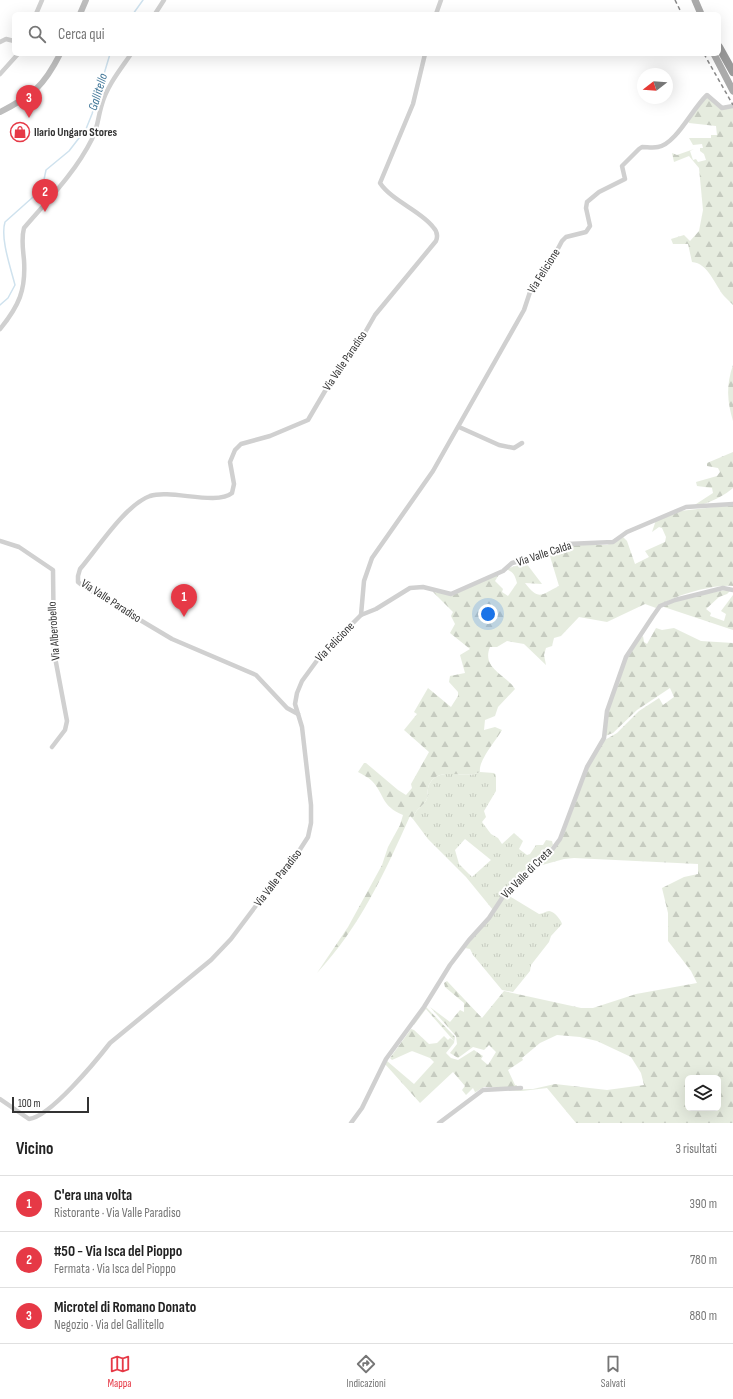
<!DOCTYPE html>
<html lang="it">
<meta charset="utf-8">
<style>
:root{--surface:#fff;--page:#f6f6f6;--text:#222;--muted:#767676;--line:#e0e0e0;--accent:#e63946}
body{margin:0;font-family:"Sofia Sans Condensed",sans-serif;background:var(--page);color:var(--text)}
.controls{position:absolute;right:12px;bottom:12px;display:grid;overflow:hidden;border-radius:6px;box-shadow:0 4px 16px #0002}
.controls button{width:36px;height:36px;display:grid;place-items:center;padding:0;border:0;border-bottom:1px solid var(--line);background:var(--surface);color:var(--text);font:20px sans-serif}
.compass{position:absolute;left:637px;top:68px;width:36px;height:36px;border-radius:50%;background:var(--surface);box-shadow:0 4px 16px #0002;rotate:253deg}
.scale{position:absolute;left:12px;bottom:10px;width:77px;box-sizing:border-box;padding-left:4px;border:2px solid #333;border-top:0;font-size:11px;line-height:14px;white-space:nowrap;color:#333;-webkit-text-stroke:3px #fff;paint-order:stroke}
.you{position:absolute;left:488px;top:614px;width:14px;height:14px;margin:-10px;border:3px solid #fff;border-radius:50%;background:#1a73e8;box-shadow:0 0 0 6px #1a73e833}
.badge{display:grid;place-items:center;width:26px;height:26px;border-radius:50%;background:var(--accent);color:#fff;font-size:13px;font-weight:700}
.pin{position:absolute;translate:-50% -33px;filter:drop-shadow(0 1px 2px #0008)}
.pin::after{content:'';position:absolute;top:21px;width:14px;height:12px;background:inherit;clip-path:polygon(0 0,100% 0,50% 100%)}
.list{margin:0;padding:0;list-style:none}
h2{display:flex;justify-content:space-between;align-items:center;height:52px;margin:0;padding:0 16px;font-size:17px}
h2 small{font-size:13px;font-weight:400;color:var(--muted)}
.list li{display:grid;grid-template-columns:26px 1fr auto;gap:12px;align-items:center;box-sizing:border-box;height:56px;padding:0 16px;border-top:1px solid var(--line)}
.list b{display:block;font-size:15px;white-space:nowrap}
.list p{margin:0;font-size:13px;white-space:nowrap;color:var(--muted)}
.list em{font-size:13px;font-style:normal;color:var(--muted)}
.icon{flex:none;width:22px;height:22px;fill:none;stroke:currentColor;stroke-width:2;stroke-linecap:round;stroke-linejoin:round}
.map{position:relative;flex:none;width:733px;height:1123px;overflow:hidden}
.search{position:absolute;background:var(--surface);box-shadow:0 4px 16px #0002;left:12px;right:12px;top:12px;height:44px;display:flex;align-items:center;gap:10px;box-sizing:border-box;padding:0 14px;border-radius:6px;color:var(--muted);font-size:15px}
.sheet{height:220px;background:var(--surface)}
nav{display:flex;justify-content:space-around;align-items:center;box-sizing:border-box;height:56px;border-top:1px solid var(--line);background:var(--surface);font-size:11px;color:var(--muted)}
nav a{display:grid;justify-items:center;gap:2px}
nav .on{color:var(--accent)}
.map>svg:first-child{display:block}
.grass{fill:url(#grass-tufts);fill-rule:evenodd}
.forest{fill:url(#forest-firs);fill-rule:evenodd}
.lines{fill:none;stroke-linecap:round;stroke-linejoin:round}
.stream{stroke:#cfe2ee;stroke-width:1.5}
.street{stroke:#d0d0d0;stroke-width:4.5}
.secondary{stroke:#bdbdbd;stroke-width:6}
.primary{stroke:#ababab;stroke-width:7}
.highway{stroke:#9a9a9a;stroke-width:8}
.rail{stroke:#888;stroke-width:1.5;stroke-dasharray:4 3;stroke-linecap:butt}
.labels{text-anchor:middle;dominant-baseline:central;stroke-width:4;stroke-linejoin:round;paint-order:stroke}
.poi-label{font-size:12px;font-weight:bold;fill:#333;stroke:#fff;text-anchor:start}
.street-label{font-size:12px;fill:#333;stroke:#fff}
.water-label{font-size:13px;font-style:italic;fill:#3f7597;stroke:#fff}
</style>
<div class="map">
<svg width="733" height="1123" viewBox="0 0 733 1123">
<defs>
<pattern id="grass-tufts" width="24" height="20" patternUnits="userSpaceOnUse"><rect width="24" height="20" fill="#e6ecdf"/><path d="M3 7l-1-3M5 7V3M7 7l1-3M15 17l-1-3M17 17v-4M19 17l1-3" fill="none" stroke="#c6cbc0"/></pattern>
<pattern id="forest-firs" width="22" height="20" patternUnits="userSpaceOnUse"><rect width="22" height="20" fill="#e6ecdf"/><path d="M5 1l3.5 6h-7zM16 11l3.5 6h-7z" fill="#c6cbc0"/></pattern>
</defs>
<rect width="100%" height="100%" fill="#fff"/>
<!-- grass -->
<g class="grass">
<path d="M480,772L494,773L496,775V791L484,811L486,817L482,822L491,834L498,838L502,844L514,833L523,841L519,849L527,855L530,854L536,845H543L546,840L552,841L553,845L539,861L504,891L493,910L466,877L428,839L413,819C415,809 421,808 426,801C429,796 426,789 430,783C440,766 465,780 480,772ZM465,839L491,860L472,877L459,864L455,850Z"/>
<path d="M506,894L539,914C543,914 546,911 549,911C554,911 561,920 562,924L551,936L549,942L531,965L530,971L513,992L502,990L473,955L470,949L465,948Z"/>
</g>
<!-- forest -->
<g class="forest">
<path d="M708,96L719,108H733V305C730,302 727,299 724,296C715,285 708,263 692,262L688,244H673L671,239L684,235L690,241L699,231L703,210L699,168L689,156L674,162L672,153L677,155L694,149L690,151L693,160L696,159L698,162L706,160L704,154L700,151V148H703L702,144L693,145L689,138H711V135H717L716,126L689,123L688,120Z"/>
<path d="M733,365V421C727,401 726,385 733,365Z"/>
<path d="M733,452V488C724,496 704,506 693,506L713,493L712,488L697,486L696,482L717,476L720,472L718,468L707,466V463Z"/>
<path d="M733,505V586C713,584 671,596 656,608L645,604L607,622L579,617L561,636L554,638L552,646L546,648L544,655L546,665L524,644L507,641L497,647H490C481,669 507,675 515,689L498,707L495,716L485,720L484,730L495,727L502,730C496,741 478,760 480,772C465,780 440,766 430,783C426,789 429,796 426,801C421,808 415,809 413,819L410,816C385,872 360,927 317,973L348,927L382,865L388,847L400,825L403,815C381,806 385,795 372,781C368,777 363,775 358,772L364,763H366L398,790L406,795L412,788L411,784L429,752L404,730L417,714L414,712L428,688L451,707L458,696V692L449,682L450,676L465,673L460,655L470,649L450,633L455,624L451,616L453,612L433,592L448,594L501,571L495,581L503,589L502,592L508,596L517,583C515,575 513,571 505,569L526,563L542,584L525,583C539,601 541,595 559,586L549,553L569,545H607L623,537L627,541L635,564L649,557L645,551L665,542L666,537L662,528L659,527L652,532L656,520L680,511Z"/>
<polygon points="732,589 727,594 719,597 706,609 711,613 710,616 724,621 726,614 721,611 733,595 733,630 664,607 663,605 685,597"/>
<path d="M656,628L662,630L674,628L701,641L733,643V1123H576L547,1088L522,1091L499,1090L533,1089L555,1084L607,1090L644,1085L641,1073L631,1057L597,1041L580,1037L557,1035L540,1043L522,1058L523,1060L508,1070L515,1085H517L516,1088L484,1087L474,1093L475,1092L473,1088L466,1095L462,1090L465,1086L453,1072L420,1103L385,1064L387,1061L414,1084L434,1062L430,1058L412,1051L392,1060L390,1058L411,1029L414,1030L429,1044L437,1043L444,1036L448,1040L450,1038L454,1041L426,1009L414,1025L413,1024L426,1007L455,1037L454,1043L446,1053L451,1058L458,1060L474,1050L483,1056L481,1059L488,1065L496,1052L489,1045L484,1050L473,1047L458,1058L450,1053L457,1044L456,1036L430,1007L450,1022L460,1010L464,1012V1003L445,987L444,983L447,981L482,1018L504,991L581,1008H593L636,994L697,983L691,971L668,941V913L662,888L684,877L698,874V864L574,858L564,859L535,867L555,847L586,772L603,741L617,733L639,711L659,698L663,705L674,697L670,688L637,710L613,733L605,736L607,711L627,658L637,641L643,636L644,642L647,644ZM688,1078H718V1108H688Z"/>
</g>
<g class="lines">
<!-- stream -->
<g class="stream">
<polyline points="133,14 143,0"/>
<path d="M0,305L8,298L15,285C11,269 0,238 5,222L42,189L46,170L69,151L86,129L92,114L110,54"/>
</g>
<!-- street -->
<g class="street">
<polyline points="36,14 42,0"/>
<polyline points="155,14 164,0"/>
<polyline points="436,14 441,0"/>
<polyline points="0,42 6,39 14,41"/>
<polyline points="0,74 18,54"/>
<path d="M0,329C19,306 26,290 24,260C23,249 21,239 24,228C48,200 75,173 92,139C98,128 98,116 102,104C107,86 120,70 131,54"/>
<polyline points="459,427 499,445 514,448 522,443"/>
<polyline points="0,541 19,547 53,570 54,652 67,721 65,730 52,747"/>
<polyline points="361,615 376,609 410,588 423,587 451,594 503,571 512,563 556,551 567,544 613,542 627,532 686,507 733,504"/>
<path d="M298,714L287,708L256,675L172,639L83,586L78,582V576L80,569C98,548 125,505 150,496C171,489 216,506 232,493L234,484L230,462L235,450L241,444L270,436L308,420L338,369L355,350L375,315L436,241C438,236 437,231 433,227C421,211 392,201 380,183L413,104L425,54"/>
<path d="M0,1099L29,1119C50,1117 96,1061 110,1043L211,960L231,939L285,867L299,851L308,837L311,823V805L302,727L295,704L297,693L302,681L321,655L361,615L364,581L372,558L433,471L524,310L532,286L545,273L562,241L566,237L586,232L590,226L586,208L587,202L599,192L625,179L622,166L639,149L642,147C647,147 653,148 658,147C676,144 692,109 707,95L722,108L733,106"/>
<polyline points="351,1123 362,1108 386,1059 424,1007 450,965 469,940 489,918 506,892 549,854 560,839 587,767 604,738 607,711 626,657 653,616 660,606 675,600 723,588 733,590"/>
<polyline points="439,1123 483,1090 521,1088"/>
</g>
<!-- secondary -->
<g class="secondary">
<polyline points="80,14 86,0"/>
<path d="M0,112C32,96 44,86 60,54"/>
</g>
<!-- primary -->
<g class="primary">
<polyline points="695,0 701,14"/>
<polyline points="714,54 733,91"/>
</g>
<!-- highway -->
<polyline class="highway" points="719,47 733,72"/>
<!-- rail -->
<g class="rail">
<polyline points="675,0 682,14"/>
<polyline points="704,54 733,105"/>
</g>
</g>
<!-- icons -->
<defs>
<g id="shop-ring" transform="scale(1)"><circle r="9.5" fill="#fff" stroke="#e63946" stroke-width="1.5"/><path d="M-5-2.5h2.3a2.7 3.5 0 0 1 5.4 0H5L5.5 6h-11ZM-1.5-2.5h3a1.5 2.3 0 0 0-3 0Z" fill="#e63946"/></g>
</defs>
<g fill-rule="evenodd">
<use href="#shop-ring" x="20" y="132"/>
</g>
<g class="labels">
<!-- poi labels -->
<g class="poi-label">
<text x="34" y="132">Ilario Ungaro Stores</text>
</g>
<!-- street labels -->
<g class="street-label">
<text transform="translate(544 271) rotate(-58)">Via Felicione</text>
<text transform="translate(345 361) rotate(-56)">Via Valle Paradiso</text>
<text transform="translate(544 554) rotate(-18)">Via Valle Calda</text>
<text transform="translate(111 601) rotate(33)">Via Valle Paradiso</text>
<text transform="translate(54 631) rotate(-94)">Via Alberobello</text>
<text transform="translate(335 642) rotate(-46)">Via Felicione</text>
<text transform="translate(527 873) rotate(-45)">Via Valle di Creta</text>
<text transform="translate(278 878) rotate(-52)">Via Valle Paradiso</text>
</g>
<!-- water labels -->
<g class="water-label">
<text transform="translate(98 92) rotate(-73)">Gallitello</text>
</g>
</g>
</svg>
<div class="controls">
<button><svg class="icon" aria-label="layers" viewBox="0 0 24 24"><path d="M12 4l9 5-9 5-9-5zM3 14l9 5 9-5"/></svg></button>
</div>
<svg class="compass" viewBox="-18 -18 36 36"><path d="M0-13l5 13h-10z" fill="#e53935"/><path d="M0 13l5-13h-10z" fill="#767676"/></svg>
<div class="scale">100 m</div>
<div class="you"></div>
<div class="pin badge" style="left:184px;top:617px">1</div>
<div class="pin badge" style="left:45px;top:212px">2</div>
<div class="pin badge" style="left:29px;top:118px">3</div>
<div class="search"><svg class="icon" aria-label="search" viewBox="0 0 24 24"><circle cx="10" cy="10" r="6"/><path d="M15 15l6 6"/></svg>Cerca qui</div>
</div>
<section class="sheet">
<h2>Vicino<small>3 risultati</small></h2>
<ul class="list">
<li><span class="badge">1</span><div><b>C'era una volta</b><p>Ristorante · Via Valle Paradiso</p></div><em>390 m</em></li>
<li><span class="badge">2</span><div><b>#50 - Via Isca del Pioppo</b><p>Fermata · Via Isca del Pioppo</p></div><em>780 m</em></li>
<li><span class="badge">3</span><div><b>Microtel di Romano Donato</b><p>Negozio · Via del Gallitello</p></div><em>880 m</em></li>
</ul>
</section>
<nav>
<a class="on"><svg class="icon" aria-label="map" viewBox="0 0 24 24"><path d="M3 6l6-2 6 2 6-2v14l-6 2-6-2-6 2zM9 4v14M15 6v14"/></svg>Mappa</a>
<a><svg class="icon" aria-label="directions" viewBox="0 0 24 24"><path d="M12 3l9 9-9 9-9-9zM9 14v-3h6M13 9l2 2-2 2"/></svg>Indicazioni</a>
<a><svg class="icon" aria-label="saved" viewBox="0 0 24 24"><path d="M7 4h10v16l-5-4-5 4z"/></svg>Salvati</a>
</nav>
